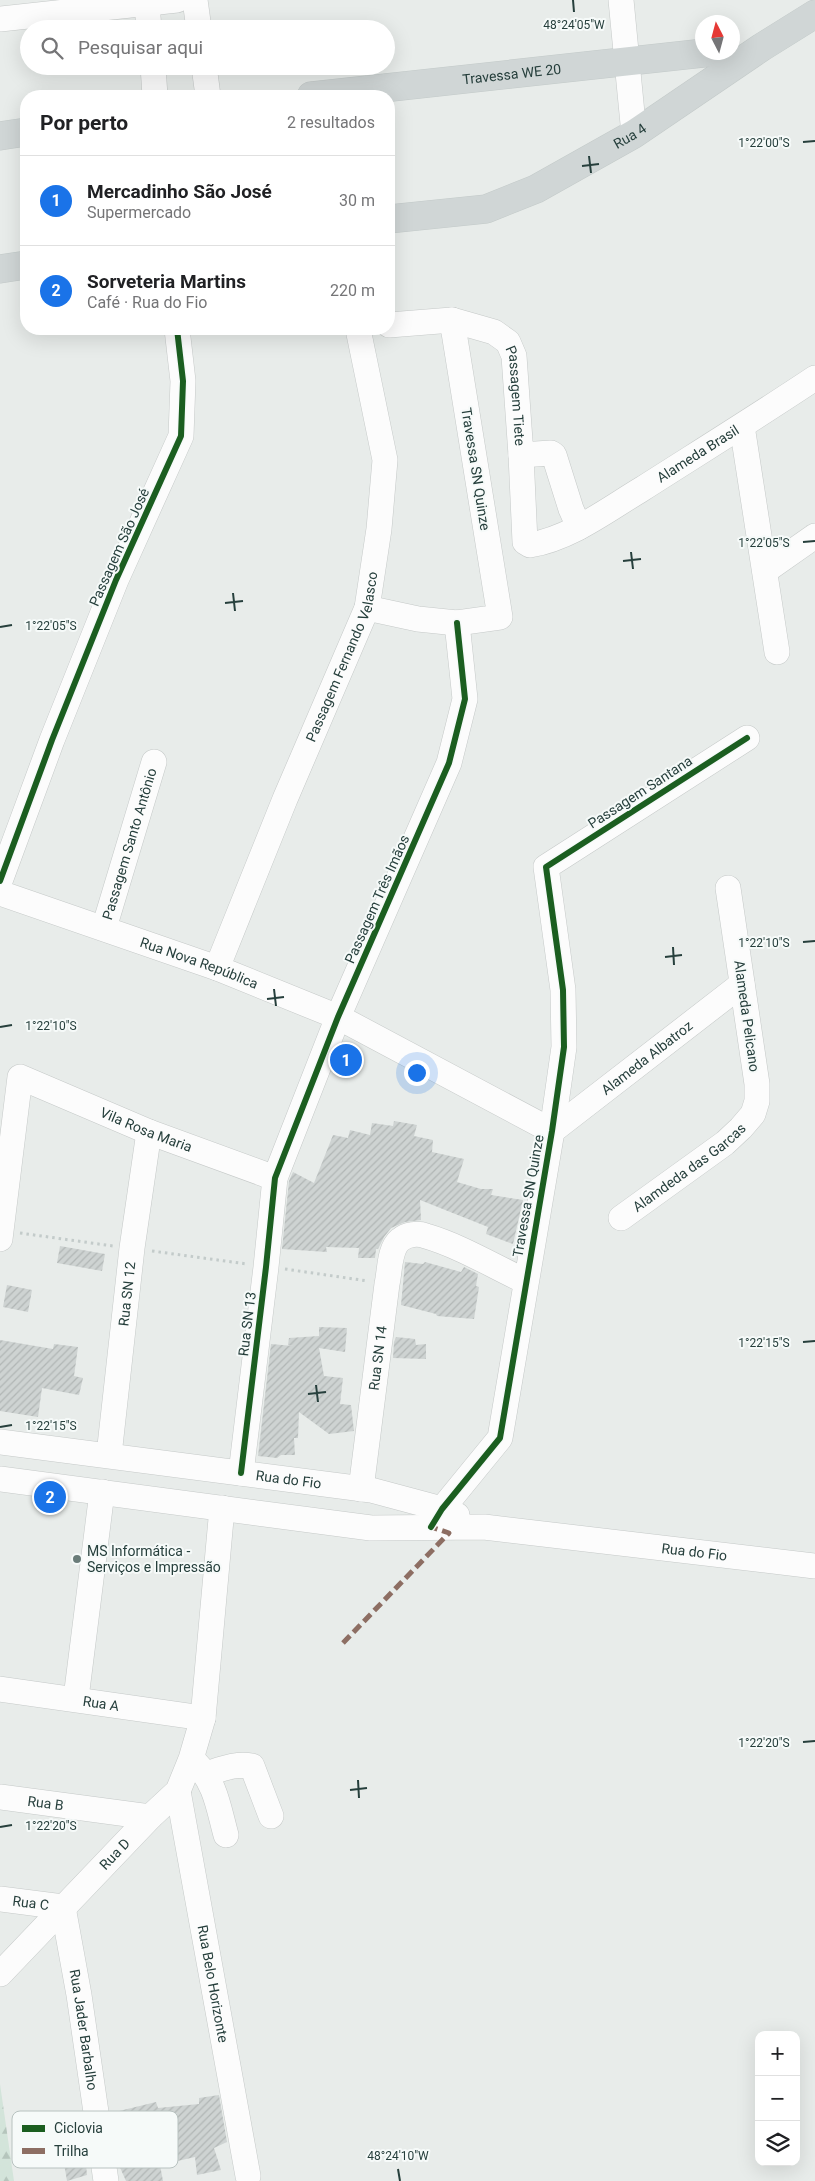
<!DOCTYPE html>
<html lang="pt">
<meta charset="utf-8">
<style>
:root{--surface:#fff;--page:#f2f2f2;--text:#202124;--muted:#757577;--line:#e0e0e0;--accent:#1a73e8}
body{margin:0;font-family:Roboto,sans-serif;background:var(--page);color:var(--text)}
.controls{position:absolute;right:15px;bottom:15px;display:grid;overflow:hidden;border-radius:10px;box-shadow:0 5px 20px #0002}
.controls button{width:45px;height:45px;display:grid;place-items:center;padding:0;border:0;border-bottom:1px solid var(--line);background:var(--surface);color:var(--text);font:25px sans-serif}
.compass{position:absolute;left:695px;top:15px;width:45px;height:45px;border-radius:50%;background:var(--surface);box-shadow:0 5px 20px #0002;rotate:354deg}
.you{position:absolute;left:416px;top:1072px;width:18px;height:18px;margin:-12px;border:4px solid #fff;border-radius:50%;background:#1a73e8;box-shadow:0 0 0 8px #1a73e833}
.badge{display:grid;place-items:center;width:32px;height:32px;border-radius:50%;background:var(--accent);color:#fff;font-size:16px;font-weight:700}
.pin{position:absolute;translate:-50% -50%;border:2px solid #fff;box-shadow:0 1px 5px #0006}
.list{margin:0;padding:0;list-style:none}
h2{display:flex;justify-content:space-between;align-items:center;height:65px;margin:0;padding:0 20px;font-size:21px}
h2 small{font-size:16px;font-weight:400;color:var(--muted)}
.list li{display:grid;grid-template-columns:32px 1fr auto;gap:15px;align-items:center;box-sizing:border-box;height:90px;padding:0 20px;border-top:1px solid var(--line)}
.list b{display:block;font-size:19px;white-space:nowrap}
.list p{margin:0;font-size:16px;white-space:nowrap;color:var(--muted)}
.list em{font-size:16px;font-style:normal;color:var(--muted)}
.icon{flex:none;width:28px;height:28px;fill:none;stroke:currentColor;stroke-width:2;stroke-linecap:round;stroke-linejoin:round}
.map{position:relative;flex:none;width:815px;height:2181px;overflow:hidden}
.search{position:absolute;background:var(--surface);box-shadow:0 5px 20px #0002;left:20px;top:20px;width:375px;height:55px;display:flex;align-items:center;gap:12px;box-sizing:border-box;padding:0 18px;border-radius:28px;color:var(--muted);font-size:19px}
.panel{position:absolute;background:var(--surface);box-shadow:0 5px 20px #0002;left:20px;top:90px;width:375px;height:245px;border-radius:20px}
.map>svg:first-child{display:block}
.forest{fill:url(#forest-firs)}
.building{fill:url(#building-hatch)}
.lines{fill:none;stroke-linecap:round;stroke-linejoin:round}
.minor-casing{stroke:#c5c9c8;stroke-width:26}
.major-casing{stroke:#c3cac9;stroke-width:29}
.path{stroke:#c3cbca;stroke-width:3;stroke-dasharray:2.5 4;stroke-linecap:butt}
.minor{stroke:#fcfcfc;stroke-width:25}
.major{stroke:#d0d6d6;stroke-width:28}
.quiet{stroke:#8d6e63;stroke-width:5;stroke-dasharray:10 5;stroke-linecap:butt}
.cycleway-casing{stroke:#f6faf9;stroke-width:9}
.cycleway{stroke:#1b5e20;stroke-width:6}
.ticks{fill:none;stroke:#263f3c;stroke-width:2}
.poi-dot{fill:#6a7c79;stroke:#f6faf9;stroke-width:2}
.labels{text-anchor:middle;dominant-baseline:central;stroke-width:4;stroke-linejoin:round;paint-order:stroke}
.street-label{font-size:14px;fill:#263f3c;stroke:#f6faf9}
.poi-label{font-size:14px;fill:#263f3c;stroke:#f6faf9;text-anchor:start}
.key{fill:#f6faf9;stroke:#b8c2c0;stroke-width:1}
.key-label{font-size:14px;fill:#263f3c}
.ticks-label{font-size:12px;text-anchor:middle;fill:#263f3c;stroke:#f6faf9;stroke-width:4;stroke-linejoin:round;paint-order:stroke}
</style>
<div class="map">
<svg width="815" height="2181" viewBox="0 0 815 2181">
<defs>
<pattern id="forest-firs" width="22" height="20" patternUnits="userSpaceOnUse" patternTransform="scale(1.25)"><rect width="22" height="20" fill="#d3e4da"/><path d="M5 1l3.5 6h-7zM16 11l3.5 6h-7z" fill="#b5c5bc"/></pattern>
<pattern id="building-hatch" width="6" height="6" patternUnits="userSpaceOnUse" patternTransform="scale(1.25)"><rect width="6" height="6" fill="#ced3d2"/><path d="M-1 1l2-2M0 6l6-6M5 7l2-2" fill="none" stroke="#b1b6b5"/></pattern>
</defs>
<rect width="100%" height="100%" fill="#e8ecea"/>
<!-- forest -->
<polygon class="forest" points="0,2084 14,2181 0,2181"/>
<!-- building -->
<g class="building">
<polygon points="394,1121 417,1125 414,1136 433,1140 432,1152 464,1159 457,1182 481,1189 493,1189 491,1195 523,1200 513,1244 486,1234 488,1227 420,1200 421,1220 405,1222 391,1228 384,1237 378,1249 376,1249 375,1258 358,1258 359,1248 326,1247 327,1252 282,1249 289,1181 293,1172 314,1183 333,1135 348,1138 350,1130 370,1135 372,1123 393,1126"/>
<polygon points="60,1246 105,1254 102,1271 57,1263"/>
<polygon points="405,1262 423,1264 425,1262 461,1272 464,1267 478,1274 476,1286 479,1287 474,1319 437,1316 436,1314 401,1305"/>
<polygon points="7,1285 32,1290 28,1312 3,1307"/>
<polygon points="319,1327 347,1328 345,1352 319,1348 324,1376 343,1378 340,1404 351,1405 354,1431 329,1434 299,1412 298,1438 294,1438 295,1455 281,1455 277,1458 258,1456 271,1344 293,1346 288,1345 289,1338 319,1336"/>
<polygon points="396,1337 415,1339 416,1345 426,1344 426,1359 393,1358 394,1342"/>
<polygon points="0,1340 53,1349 54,1344 78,1347 74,1376 83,1378 79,1395 42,1388 38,1417 0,1411"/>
<polygon points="219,2095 227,2142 214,2148 221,2170 197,2175 195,2157 160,2165 163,2181 126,2181 118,2163 125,2161 120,2125 113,2126 111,2113 156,2102 158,2108 199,2104 199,2098"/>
<polygon points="85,2155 87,2175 67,2181 63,2157"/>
</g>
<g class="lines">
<!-- minor casing -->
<g class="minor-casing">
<g id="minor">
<polyline points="195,0 199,29"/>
<polyline points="621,0 634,134"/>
<polyline points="147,4 149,29"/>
<polyline points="0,19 177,0"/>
<polyline points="153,66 155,96"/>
<polyline points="204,66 208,96"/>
<path id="s1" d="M389,325L452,320L494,332L508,342L514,356L521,455L551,453L554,455L571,509L579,527"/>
<polyline points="742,426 777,652"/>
<path id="s2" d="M521,455L525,542L530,545C571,538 607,510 642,489C700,452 758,416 815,378"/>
<polyline points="765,571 815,536"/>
<polyline points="367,608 418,619 457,623 500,617 452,320"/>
<polyline points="0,881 52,740 116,580 181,436 183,381 177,329"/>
<path id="s3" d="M0,893L217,968L338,1017L552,1131"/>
<path id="s4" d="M104,928L154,762"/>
<path id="s5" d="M217,968L285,799L367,608L379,529L385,460L358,329"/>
<path id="s6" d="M552,1131L742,984"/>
<path id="s7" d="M621,1218L725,1143L741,1128L753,1114L757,1101V1084L728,888"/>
<path id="s8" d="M0,1239L20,1077L149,1132L275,1178"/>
<path id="s9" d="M0,1442L371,1490L442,1509L457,1515"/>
<path id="s10" d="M109,1455L132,1248L149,1132"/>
<polyline points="241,1473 266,1267 275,1178 338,1017 449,763 465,699 457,623"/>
<path id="s11" d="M0,1479L371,1528L484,1527L815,1566"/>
<path id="s12" d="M361,1489L387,1284C390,1271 389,1249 400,1240C407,1234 418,1233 426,1236C460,1246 493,1266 525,1281"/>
<polyline points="431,1527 442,1509 500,1438 552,1131 564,1047 563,990 546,867 747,738"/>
<path id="s13" d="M0,1689L203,1718"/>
<polyline points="76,1698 102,1492"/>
<path d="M195,1762C216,1784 218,1806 226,1835"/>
<path d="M206,1774C222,1769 236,1763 252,1766L271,1816"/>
<path id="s14" d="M178,1791L248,2176"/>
<path id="s15" d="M0,1797L150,1817"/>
<path id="s16" d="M0,1899L63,1907L79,1995L106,2181"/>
<path id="s17" d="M0,1974L150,1817L178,1791L191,1759L203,1718L222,1508"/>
</g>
</g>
<!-- major casing -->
<g class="major-casing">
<g id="major">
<path id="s18" d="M311,96L713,52"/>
<polyline points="0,136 26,132"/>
<path id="s19" d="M389,219L486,209L536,189L634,134L762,47L815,14"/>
<polyline points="0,269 26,265"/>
</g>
</g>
<!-- path -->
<g class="path">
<polyline points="20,1233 113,1246"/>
<polyline points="152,1251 247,1264"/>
<polyline points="285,1269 368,1281"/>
</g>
<!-- minor -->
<use href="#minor" class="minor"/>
<!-- major -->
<use href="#major" class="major"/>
<!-- quiet -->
<polyline class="quiet" points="343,1643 449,1533 431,1527"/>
<!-- cycleway casing -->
<g class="cycleway-casing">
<g id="cycleway">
<polyline points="0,881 52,740 116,580 181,436 183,381 177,329"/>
<polyline points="241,1473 266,1267 275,1178 338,1017 449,763 465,699 457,623"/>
<polyline points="431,1527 442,1509 500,1438 552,1131 564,1047 563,990 546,867 747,738"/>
</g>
</g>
<!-- cycleway -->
<use href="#cycleway" class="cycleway"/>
</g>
<!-- ticks -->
<path class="ticks" d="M573,0L574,12M803,142L815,141M589,156L591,173M582,166L599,164M803,542L815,541M631,552L633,569M623,561L641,559M233,593L235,611M225,603L243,601M0,627L12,625M803,942L815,941M673,947L674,965M665,957L682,955M274,989L276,1006M267,999L284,997M0,1027L12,1025M803,1342L815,1341M316,1385L318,1402M308,1394L326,1392M0,1427L12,1425M803,1742L815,1741M358,1780L359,1798M350,1790L367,1788M0,1827L12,1825M398,2169L400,2181"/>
<!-- markers -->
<circle class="poi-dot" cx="77" cy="1559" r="5"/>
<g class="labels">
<!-- street labels -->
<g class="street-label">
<text stroke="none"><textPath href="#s18" startOffset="202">Travessa WE 20</textPath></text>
<text stroke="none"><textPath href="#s19" startOffset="259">Rua 4</textPath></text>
<text stroke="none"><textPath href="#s1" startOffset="179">Passagem Tiete</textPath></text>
<text stroke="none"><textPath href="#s2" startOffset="285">Alameda Brasil</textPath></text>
<text transform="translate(476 469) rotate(81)">Travessa SN Quinze</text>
<text transform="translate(119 547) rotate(-66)">Passagem São José</text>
<text stroke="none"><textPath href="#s5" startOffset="336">Passagem Fernando Velasco</textPath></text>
<text transform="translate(640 792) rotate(-33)">Passagem Santana</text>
<text stroke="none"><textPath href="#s4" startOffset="88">Passagem Santo Antônio</textPath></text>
<text transform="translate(377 899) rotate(-66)">Passagem Três Imãos</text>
<text stroke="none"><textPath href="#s3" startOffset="211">Rua Nova República</textPath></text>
<text transform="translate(747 1016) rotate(82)">Alameda Pelicano</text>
<text stroke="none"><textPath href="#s6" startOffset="120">Alameda Albatroz</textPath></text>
<text stroke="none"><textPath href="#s8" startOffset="300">Vila Rosa Maria</textPath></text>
<text stroke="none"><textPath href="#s7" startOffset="85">Alamdeda das Garcas</textPath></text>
<text transform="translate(528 1196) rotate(-80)">Travessa SN Quinze</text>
<text stroke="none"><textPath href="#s10" startOffset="162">Rua SN 12</textPath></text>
<text transform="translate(247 1324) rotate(-83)">Rua SN 13</text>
<text stroke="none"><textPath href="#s12" startOffset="132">Rua SN 14</textPath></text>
<text stroke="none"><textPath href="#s9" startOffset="291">Rua do Fio</textPath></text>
<text stroke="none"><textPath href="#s11" startOffset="699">Rua do Fio</textPath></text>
<text stroke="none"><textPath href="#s13" startOffset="102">Rua A</textPath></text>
<text stroke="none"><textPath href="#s15" startOffset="46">Rua B</textPath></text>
<text stroke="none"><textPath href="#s17" startOffset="166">Rua D</textPath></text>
<text stroke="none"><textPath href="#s16" startOffset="31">Rua C</textPath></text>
<text stroke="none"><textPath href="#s14" startOffset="196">Rua Belo Horizonte</textPath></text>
<text stroke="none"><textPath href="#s16" startOffset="188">Rua Jader Barbalho</textPath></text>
</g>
<!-- poi labels -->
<g class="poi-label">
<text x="87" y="1551">MS Informática -<tspan x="87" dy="16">Serviços e Impressão</tspan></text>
</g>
</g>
<!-- legend -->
<rect x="12" y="2111" width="166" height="57" rx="8" class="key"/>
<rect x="22" y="2125" width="23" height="7" fill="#1b5e20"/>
<rect x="22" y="2148" width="23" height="6" fill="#8d6e63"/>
<g class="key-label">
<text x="54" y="2133">Ciclovia</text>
<text x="54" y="2156">Trilha</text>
</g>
<g class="ticks-label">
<text x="574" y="29">48°24'05"W</text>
<text x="764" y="147">1°22'00"S</text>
<text x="764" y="547">1°22'05"S</text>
<text x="51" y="630">1°22'05"S</text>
<text x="764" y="947">1°22'10"S</text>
<text x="51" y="1030">1°22'10"S</text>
<text x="764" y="1347">1°22'15"S</text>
<text x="51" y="1430">1°22'15"S</text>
<text x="764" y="1747">1°22'20"S</text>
<text x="51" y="1830">1°22'20"S</text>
<text x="398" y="2160">48°24'10"W</text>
</g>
</svg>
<div class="controls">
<button>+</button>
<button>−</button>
<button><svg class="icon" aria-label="layers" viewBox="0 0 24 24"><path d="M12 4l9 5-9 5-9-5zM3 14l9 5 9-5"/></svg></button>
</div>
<svg class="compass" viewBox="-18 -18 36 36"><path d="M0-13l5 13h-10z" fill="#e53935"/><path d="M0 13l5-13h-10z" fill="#757577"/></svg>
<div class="you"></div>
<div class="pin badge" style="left:346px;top:1060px">1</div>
<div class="pin badge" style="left:50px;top:1497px">2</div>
<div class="search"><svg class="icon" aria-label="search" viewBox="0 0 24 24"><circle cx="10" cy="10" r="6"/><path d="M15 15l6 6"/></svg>Pesquisar aqui</div>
<section class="panel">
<h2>Por perto<small>2 resultados</small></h2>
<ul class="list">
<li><span class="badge">1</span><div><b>Mercadinho São José</b><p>Supermercado</p></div><em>30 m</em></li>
<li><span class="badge">2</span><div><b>Sorveteria Martins</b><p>Café · Rua do Fio</p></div><em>220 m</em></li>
</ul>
</section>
</div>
